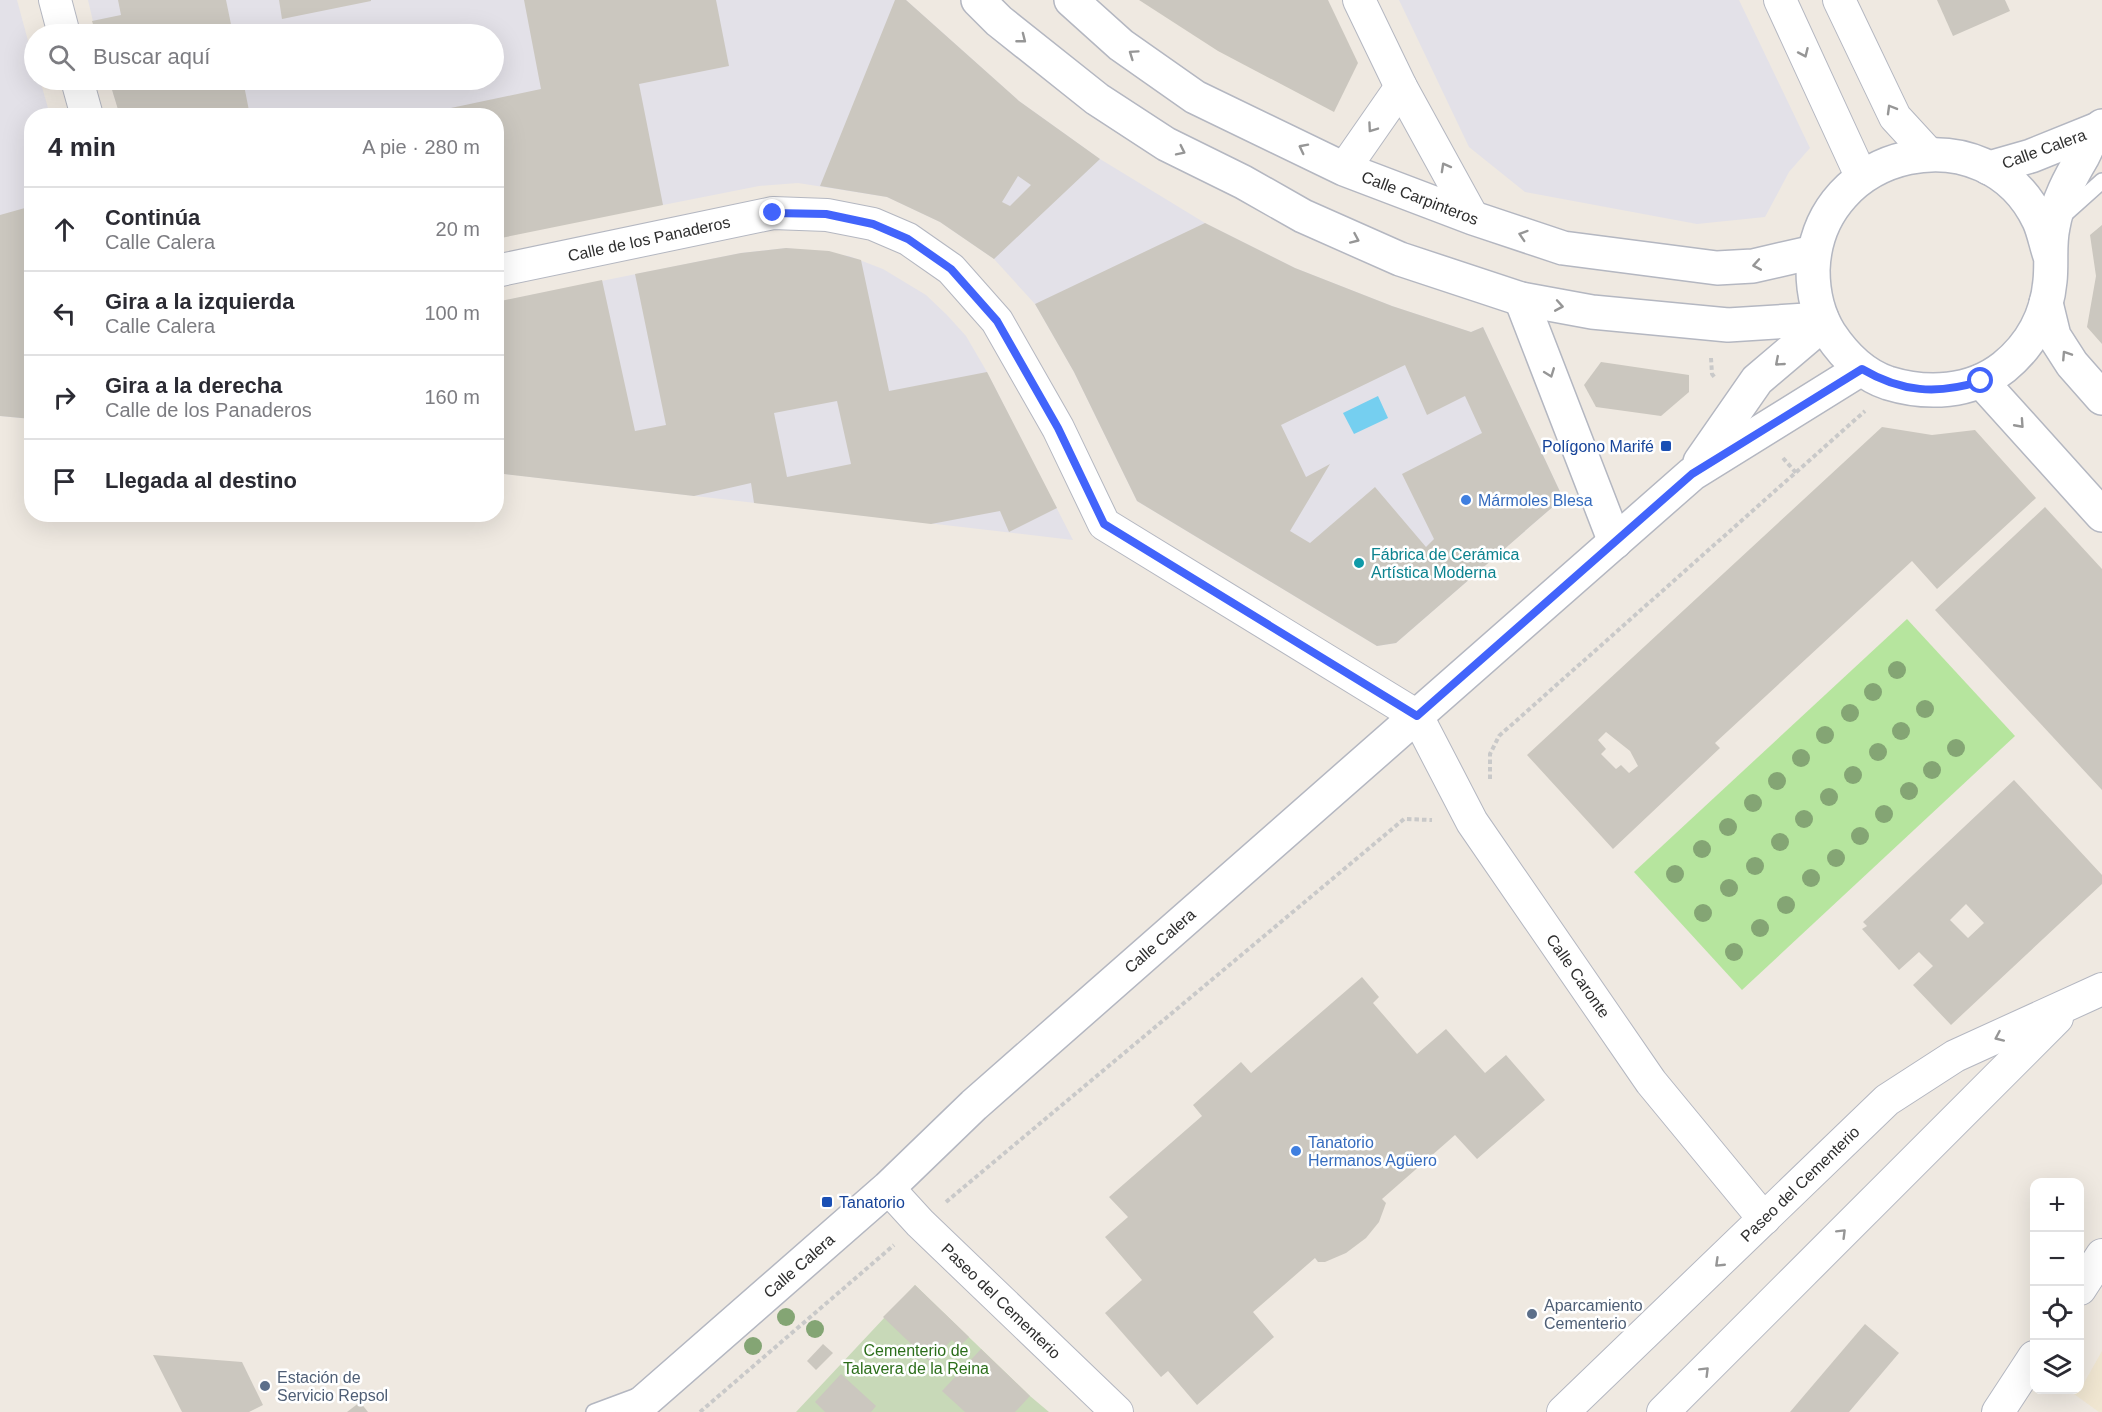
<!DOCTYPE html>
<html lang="es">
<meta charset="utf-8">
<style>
:root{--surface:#fff;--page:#f7f7f7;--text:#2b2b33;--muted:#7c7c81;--line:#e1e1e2}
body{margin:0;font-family:Helvetica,sans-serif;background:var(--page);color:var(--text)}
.controls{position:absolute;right:18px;bottom:18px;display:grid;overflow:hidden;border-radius:12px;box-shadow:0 6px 24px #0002}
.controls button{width:54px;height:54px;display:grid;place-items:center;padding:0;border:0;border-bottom:2px solid var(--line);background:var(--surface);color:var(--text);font:30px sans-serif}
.stop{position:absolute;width:18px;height:18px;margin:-14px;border:4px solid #4264fb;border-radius:50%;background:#fff}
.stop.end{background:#4264fb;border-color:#fff;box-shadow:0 2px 6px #0008}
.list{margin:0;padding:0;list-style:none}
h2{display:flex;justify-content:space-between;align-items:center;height:78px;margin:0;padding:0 24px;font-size:26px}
h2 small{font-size:20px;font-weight:400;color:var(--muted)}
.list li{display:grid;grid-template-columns:39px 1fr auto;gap:18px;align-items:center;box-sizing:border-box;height:84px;padding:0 24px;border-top:2px solid var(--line)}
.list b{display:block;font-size:22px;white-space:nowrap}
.list p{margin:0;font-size:20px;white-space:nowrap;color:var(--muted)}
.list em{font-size:20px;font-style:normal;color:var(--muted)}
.icon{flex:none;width:33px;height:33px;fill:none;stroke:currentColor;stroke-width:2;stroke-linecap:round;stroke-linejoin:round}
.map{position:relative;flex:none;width:2102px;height:1412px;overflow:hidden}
.search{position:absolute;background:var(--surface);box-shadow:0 6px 24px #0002;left:24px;top:24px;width:480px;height:66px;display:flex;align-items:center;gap:15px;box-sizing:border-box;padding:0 21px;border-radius:33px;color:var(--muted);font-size:22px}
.panel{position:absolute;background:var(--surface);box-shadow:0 6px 24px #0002;left:24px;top:108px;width:480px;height:414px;border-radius:24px}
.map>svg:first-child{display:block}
.industrial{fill:#e3e1e8}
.education{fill:#f0e6d1}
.green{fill:#b6e59e}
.cemetery{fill:#c8d9b8}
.water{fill:#75cff0}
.building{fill:#cbc7bf;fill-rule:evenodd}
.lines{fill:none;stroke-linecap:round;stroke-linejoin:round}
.service-casing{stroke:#b4b7c1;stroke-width:18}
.minor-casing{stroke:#b4b7c1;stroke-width:34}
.tertiary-casing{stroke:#b4b7c1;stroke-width:36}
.secondary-casing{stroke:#b4b7c1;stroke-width:36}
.path{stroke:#c9c9c9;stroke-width:4;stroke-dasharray:4.5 3;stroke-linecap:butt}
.service{stroke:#fff;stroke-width:15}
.minor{stroke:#fff;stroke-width:32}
.tertiary{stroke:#fff;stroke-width:33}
.secondary{stroke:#fff;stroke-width:33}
.tree{fill:#84a574}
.oneway{stroke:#969696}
.route{stroke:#4264fb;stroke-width:8}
.transit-dot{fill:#1a4fb4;stroke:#fff;stroke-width:2}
.shop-dot{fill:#3f7fe0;stroke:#fff;stroke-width:2}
.culture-dot{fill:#0f9aa8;stroke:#fff;stroke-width:2}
.service-dot{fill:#5c6f8a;stroke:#fff;stroke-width:2}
.labels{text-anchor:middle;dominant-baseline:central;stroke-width:5;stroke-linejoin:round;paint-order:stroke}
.street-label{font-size:16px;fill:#2e2e2e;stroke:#fff}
.transit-label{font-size:16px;fill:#164399;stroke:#fff;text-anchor:end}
.shop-label{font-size:16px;fill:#366cbe;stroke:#fff;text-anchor:start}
.culture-label{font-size:16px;fill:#0d838f;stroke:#fff;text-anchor:start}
.service-label{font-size:16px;fill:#4e5e75;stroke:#fff;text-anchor:start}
.park-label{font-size:16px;fill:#2c6e1b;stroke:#fff}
</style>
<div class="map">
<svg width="2102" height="1412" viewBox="0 0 2102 1412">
<rect width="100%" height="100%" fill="#efe9e1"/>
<!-- industrial -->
<g class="industrial">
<polygon points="0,0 17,0 34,63 34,80 40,80 50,115 32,116 31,419 0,416"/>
<polygon points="88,0 906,0 1019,101 1100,159 1205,223 1295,268 1392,306 1471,332 1483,327 1563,498 1396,643 1377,646 1137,501 1074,372 1035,304 994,259 940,222 887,197 798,183 759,186 663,205 496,116 120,115 109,80 494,80 494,34 96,34"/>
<polygon points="1399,0 1739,0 1810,148 1789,172 1765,217 1697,224 1525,192 1469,147"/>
<polygon points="786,248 849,256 883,269 926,295 947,315 966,336 987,372 1073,540 497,473 497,302 741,253"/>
</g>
<!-- education -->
<polygon class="education" points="2102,1351 2102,1412 2099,1412 2074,1394 2080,1390"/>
<!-- green -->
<polygon class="green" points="1907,619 2015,736 1742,990 1634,872"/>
<!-- cemetery -->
<polygon class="cemetery" points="915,1285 1030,1396 1049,1412 796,1412"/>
<!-- water -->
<polygon class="water" points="1378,396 1388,418 1354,434 1343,413"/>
<!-- building -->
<g class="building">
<polygon points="118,0 226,0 233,34 96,34 92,21 121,15"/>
<polygon points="279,0 371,0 371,1 282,19"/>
<polygon points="524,0 716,0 729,66 639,84 663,205 496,239 496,116 413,116 541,89"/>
<path d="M895,0H906L1019,101L1100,159L994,259L940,222L887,197L820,186ZM1018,176L1031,185L1010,206L1002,202Z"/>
<polygon points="1139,0 1328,0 1358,63 1334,112 1218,51"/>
<polygon points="1937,0 2005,0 2010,11 1953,36"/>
<polygon points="109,80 243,80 250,116 120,116"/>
<polygon points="32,206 32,419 0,416 0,215"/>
<path d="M1205,223L1295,268L1392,306L1471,332L1483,327L1563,498L1396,643L1377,646L1137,501L1074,372L1035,304ZM1405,365L1427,415L1465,396L1482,433L1402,474L1434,539L1426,547L1375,487L1310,543L1290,531L1330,464L1306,477L1281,425Z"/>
<polygon points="2102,225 2102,344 2087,327 2096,276 2090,235"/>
<path d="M786,248L829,251L861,260L889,391L987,372L1057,508L1009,532L1000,511L931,524L754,503L751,483L694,496L496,473V302L602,280L635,431L666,425L635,274L741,253ZM837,401L851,464L787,477L774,413Z"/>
<polygon points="1601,362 1689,375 1689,392 1661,416 1596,407 1584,385"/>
<path d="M1882,427L1932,435L1975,430L2036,498L1937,589L1912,561L1715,743L1720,748L1613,849L1527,755ZM1606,732L1630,751L1638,766L1629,773L1621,765L1616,769L1601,754L1606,749L1598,740Z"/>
<polygon points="2045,507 2102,569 2102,790 1935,610"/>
<path d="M2014,780L2102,875V884L1951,1025L1913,985L1933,966L1919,952L1899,970L1862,929L1867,926L1863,922ZM1966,904L1984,923L1968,938L1950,920Z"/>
<polygon points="1362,977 1379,997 1373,1003 1417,1054 1446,1029 1485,1073 1506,1055 1545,1100 1477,1159 1455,1135 1382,1199 1386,1203 1379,1222 1366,1238 1346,1253 1325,1262 1318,1262 1315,1258 1253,1312 1274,1337 1197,1405 1168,1371 1161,1377 1105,1313 1142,1280 1105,1237 1128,1217 1109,1197 1202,1116 1193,1105 1241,1062 1251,1073"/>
<polygon points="915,1285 969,1337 959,1347 952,1340 930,1362 883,1317"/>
<polygon points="1865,1324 1899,1353 1849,1412 1790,1412"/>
<polygon points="823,1344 833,1353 816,1370 807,1361"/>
<polygon points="981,1349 1030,1396 1015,1412 965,1412 942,1391"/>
<polygon points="153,1355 242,1362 263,1405 249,1412 182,1412"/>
<polygon points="841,1374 876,1406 871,1412 825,1412 815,1402"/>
<polygon points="360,1402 368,1412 347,1412"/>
</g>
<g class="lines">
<!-- service casing -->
<g class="service-casing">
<g id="service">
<polyline points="2064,215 2102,181"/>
<polyline points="594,1412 637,1396"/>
</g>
</g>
<!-- minor casing -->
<g class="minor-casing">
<g id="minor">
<polyline points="55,0 64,34"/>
<polyline points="1359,0 1401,87 1473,218"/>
<polyline points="1780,0 1861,176"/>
<polyline points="1839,0 1895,117 1929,154"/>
<polyline points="77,80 87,116"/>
<polyline points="1344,169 1401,87"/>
<polyline points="496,271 773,213 827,215 873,224 908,239 951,269 997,321 1058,428 1104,524 1417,716 1472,822 1651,1082 1764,1219"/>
<polyline points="888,1188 920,1223 1117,1412"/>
<polyline points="2080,1289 2102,1255"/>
<polyline points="1563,1412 1887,1100 1955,1056 2102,989"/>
<polyline points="1663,1412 2057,1018"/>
<polyline points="1998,1412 2034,1357"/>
</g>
</g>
<!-- tertiary casing -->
<g class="tertiary-casing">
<g id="tertiary">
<polyline points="978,0 999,21 1097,99 1166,144 1243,182 1303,216 1400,259 1521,299 1592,312 1728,325 1822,319"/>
<polyline points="1071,0 1121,45 1195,97 1344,169 1473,218 1563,248 1717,268 1753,266 1814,252"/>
<polyline points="1521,299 1615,542"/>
<polyline points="2046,303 2054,336 2072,364 2102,398"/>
<polyline points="1981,381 2102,515"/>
</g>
</g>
<!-- secondary casing -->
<g class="secondary-casing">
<g id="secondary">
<polyline points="1989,168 2031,156 2098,129"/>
<path d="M2050,256C2046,245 2044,232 2039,221C1987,110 1817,147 1813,270C1813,292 1818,315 1830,334C1844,355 1864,375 1888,383C1927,395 1971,393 2004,367C2031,345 2047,315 2050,281C2052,263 2049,245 2053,227C2057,202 2070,178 2083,156C2088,146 2093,133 2102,126"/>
<polyline points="1700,462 1757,380 1823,324"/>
<polyline points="632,1412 888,1188 974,1105 1692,474 1861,369"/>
</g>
</g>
<!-- path -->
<g class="path">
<polyline points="1711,358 1712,374 1716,379"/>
<polyline points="1783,458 1797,474"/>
<polyline points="1490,779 1490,754 1499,736 1865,411"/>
<polyline points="946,1202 1404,819 1432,820"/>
<polyline points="700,1412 894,1245"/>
</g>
<!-- service -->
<use href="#service" class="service"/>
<!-- minor -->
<use href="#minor" class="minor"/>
<!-- tertiary -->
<use href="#tertiary" class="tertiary"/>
<!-- secondary -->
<use href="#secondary" class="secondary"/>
</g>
<!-- trees -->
<g class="tree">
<circle cx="1897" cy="670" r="9"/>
<circle cx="1873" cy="692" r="9"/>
<circle cx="1925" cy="709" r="9"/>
<circle cx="1850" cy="713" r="9"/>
<circle cx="1901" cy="731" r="9"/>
<circle cx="1825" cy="735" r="9"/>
<circle cx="1956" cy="748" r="9"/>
<circle cx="1878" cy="752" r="9"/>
<circle cx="1801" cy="758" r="9"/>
<circle cx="1932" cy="770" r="9"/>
<circle cx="1853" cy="775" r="9"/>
<circle cx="1777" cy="781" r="9"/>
<circle cx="1909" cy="791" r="9"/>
<circle cx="1829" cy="797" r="9"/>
<circle cx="1753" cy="803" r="9"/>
<circle cx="1884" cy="814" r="9"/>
<circle cx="1804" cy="819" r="9"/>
<circle cx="1728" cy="827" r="9"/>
<circle cx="1860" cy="836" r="9"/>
<circle cx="1780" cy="842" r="9"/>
<circle cx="1702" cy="849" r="9"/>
<circle cx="1836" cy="858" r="9"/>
<circle cx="1755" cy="866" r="9"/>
<circle cx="1675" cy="874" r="9"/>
<circle cx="1811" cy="878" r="9"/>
<circle cx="1729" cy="888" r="9"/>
<circle cx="1786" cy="905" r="9"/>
<circle cx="1703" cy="913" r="9"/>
<circle cx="1760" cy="928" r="9"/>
<circle cx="1734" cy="952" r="9"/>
<circle cx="786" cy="1317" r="9"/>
<circle cx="815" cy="1329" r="9"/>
<circle cx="753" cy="1346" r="9"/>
</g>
<!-- one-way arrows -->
<defs><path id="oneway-chevron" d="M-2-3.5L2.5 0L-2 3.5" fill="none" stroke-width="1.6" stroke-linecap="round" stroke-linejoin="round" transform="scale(1.5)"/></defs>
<g class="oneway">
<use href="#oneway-chevron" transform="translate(1022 39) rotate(38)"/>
<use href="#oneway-chevron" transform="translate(1804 53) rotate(66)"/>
<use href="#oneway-chevron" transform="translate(1133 54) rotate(-145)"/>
<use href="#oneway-chevron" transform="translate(1891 109) rotate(-120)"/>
<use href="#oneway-chevron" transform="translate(1372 128) rotate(125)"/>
<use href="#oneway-chevron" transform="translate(1303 148) rotate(-153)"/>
<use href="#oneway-chevron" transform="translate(1181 151) rotate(26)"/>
<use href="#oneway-chevron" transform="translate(1445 167) rotate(-119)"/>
<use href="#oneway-chevron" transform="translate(1523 235) rotate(-162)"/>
<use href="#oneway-chevron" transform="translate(1355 239) rotate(24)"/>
<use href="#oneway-chevron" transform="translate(1757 265) rotate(170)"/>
<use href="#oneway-chevron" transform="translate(1559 306) rotate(10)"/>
<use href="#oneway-chevron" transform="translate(2066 355) rotate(-123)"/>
<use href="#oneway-chevron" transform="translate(1779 362) rotate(139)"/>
<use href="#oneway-chevron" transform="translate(1550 373) rotate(69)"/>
<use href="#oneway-chevron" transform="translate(2020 424) rotate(48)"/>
<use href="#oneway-chevron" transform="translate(1999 1037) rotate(156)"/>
<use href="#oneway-chevron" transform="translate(1842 1233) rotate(-45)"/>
<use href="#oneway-chevron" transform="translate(1719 1263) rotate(136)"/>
<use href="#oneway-chevron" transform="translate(1705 1371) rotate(-45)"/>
</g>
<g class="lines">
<!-- route -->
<path class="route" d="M773,213L826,214L873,224L908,239L951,269L997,321L1058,428L1104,524L1417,716L1692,474L1862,369C1901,392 1937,395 1981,381"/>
</g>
<!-- markers -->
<g class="transit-dot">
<rect x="1660" y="440" width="12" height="12" rx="3"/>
<rect x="821" y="1196" width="12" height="12" rx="3"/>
</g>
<g class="shop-dot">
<circle cx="1466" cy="500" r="6"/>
<circle cx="1296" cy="1151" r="6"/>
</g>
<circle class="culture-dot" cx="1359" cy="563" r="6"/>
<g class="service-dot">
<circle cx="1532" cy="1314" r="6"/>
<circle cx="265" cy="1386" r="6"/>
</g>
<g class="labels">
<!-- street labels -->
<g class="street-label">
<text transform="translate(2044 149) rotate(-20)">Calle Calera</text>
<text transform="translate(1420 198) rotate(21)">Calle Carpinteros</text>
<text transform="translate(649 239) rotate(-12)">Calle de los Panaderos</text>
<text transform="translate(1160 941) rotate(-41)">Calle Calera</text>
<text transform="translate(1578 976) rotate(55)">Calle Caronte</text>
<text transform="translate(1800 1184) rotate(-44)">Paseo del Cementerio</text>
<text transform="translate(799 1266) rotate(-41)">Calle Calera</text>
<text transform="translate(1001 1301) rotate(44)">Paseo del Cementerio</text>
</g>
<!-- transit labels -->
<g class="transit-label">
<text x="1654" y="446">Polígono Marifé</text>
<text x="839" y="1202" text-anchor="start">Tanatorio</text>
</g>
<!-- shop labels -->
<g class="shop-label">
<text x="1478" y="500">Mármoles Blesa</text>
<text x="1308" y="1142">Tanatorio<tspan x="1308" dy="18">Hermanos Agüero</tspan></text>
</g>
<!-- culture labels -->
<g class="culture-label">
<text x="1371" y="554">Fábrica de Cerámica<tspan x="1371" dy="18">Artística Moderna</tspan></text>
</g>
<!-- service labels -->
<g class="service-label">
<text x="1544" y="1305">Aparcamiento<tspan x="1544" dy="18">Cementerio</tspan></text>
<text x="277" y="1377">Estación de<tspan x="277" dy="18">Servicio Repsol</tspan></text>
</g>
<!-- park labels -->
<g class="park-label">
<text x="916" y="1350">Cementerio de<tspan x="916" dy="18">Talavera de la Reina</tspan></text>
</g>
</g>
</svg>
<div class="controls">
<button>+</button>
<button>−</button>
<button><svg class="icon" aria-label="locate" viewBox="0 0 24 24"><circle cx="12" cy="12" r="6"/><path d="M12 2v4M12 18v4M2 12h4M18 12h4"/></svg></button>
<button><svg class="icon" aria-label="layers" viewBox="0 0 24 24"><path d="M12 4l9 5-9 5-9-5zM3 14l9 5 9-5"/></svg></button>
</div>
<div class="stop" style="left:1981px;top:381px"></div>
<div class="stop end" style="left:773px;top:213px"></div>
<div class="search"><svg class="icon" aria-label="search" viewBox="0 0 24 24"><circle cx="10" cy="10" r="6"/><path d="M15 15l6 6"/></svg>Buscar aquí</div>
<section class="panel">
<h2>4 min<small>A pie · 280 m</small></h2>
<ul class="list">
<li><svg class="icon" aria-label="ahead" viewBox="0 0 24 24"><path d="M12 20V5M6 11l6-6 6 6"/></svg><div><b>Continúa</b><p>Calle Calera</p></div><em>20 m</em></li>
<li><svg class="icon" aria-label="left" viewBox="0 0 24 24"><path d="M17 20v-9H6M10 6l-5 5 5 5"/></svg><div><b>Gira a la izquierda</b><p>Calle Calera</p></div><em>100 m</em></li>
<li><svg class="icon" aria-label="right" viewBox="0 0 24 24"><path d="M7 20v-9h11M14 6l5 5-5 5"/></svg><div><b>Gira a la derecha</b><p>Calle de los Panaderos</p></div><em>160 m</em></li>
<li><svg class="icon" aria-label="arrive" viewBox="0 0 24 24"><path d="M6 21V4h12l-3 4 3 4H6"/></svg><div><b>Llegada al destino</b></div></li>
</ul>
</section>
</div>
